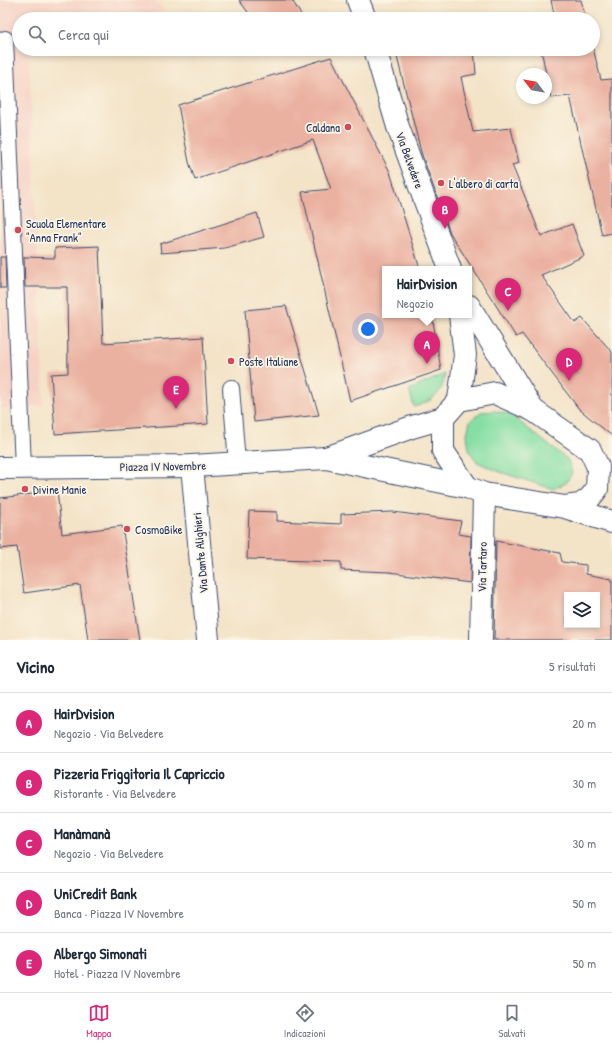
<!DOCTYPE html>
<html lang="it">
<meta charset="utf-8">
<style>
:root{--surface:#fff;--page:#f6f6f7;--text:#1f2937;--muted:#747a83;--line:#e0e1e3;--accent:#db2777}
body{margin:0;font-family:"Patrick Hand",sans-serif;background:var(--page);color:var(--text)}
.controls{position:absolute;right:12px;bottom:12px;display:grid;overflow:hidden;border-radius:0px;box-shadow:0 2px 6px #0003}
.controls button{width:36px;height:36px;display:grid;place-items:center;padding:0;border:0;border-bottom:1px solid var(--line);background:var(--surface);color:var(--text);font:20px sans-serif}
.compass{position:absolute;left:516px;top:68px;width:36px;height:36px;border-radius:50%;background:var(--surface);box-shadow:0 2px 6px #0003;rotate:301deg}
.you{position:absolute;left:368px;top:329px;width:14px;height:14px;margin:-10px;border:3px solid #fff;border-radius:50%;background:#1a73e8;box-shadow:0 0 0 6px #1a73e833}
.badge{display:grid;place-items:center;width:26px;height:26px;border-radius:50%;background:var(--accent);color:#fff;font-size:13px;font-weight:700}
.pin{position:absolute;translate:-50% -33px;filter:drop-shadow(0 1px 2px #0008)}
.pin::after{content:'';position:absolute;top:21px;width:14px;height:12px;background:inherit;clip-path:polygon(0 0,100% 0,50% 100%)}
.popup{position:absolute;left:382px;top:266px;width:90px;height:52px;box-sizing:border-box;display:grid;place-content:center;border-radius:0px;background:var(--surface);filter:drop-shadow(0 1px 3px #0005);font-size:13px;white-space:nowrap;color:var(--muted)}
.popup b{font-size:15px;color:var(--text)}
.popup::after{content:'';position:absolute;left:50%;top:100%;margin-left:-8px;border:8px solid transparent;border-top-color:var(--surface)}
.list{margin:0;padding:0;list-style:none}
h2{display:flex;justify-content:space-between;align-items:center;height:52px;margin:0;padding:0 16px;font-size:17px}
h2 small{font-size:13px;font-weight:400;color:var(--muted)}
.list li{display:grid;grid-template-columns:26px 1fr auto;gap:12px;align-items:center;box-sizing:border-box;height:60px;padding:0 16px;border-top:1px solid var(--line)}
.list b{display:block;font-size:15px;white-space:nowrap}
.list p{margin:0;font-size:13px;white-space:nowrap;color:var(--muted)}
.list em{font-size:13px;font-style:normal;color:var(--muted)}
.icon{flex:none;width:22px;height:22px;fill:none;stroke:currentColor;stroke-width:2;stroke-linecap:round;stroke-linejoin:round}
.map{position:relative;flex:none;width:612px;height:640px;overflow:hidden}
.search{position:absolute;background:var(--surface);box-shadow:0 2px 6px #0003;left:12px;right:12px;top:12px;height:44px;display:flex;align-items:center;gap:10px;box-sizing:border-box;padding:0 14px;border-radius:22px;color:var(--muted);font-size:15px}
.sheet{height:352px;background:var(--surface)}
nav{display:flex;justify-content:space-around;align-items:center;box-sizing:border-box;height:56px;border-top:1px solid var(--line);background:var(--surface);font-size:11px;color:var(--muted)}
nav a{display:grid;justify-items:center;gap:2px}
nav .on{color:var(--accent)}
.map>svg:first-child{display:block}
.built{fill:#f6d2c4}
.green{fill:#85dfa4;stroke:#508781}
.building{fill:#ebb1a0;fill-rule:evenodd}
.lines{fill:none;stroke-linecap:round;stroke-linejoin:round}
.lane-casing{stroke:#3b4a6e;stroke-width:18}
.street-casing{stroke:#3b4a6e;stroke-width:24}
.secondary-casing{stroke:#3b4a6e;stroke-width:24}
.lane{stroke:#fff;stroke-width:16}
.street{stroke:#fff;stroke-width:22}
.secondary{stroke:#fff;stroke-width:22}
.poi-dot{fill:#d1495b;stroke:#fcf5e5;stroke-width:1.5}
.labels{text-anchor:middle;dominant-baseline:central;stroke-width:3.5;stroke-linejoin:round;paint-order:stroke}
.poi-label{font-size:12px;fill:#1b2f5e;stroke:#fcf5e5;text-anchor:start}
.street-label{font-size:12px;fill:#1b2f5e;stroke:#fcf5e5}
</style>
<div class="map">
<svg width="612" height="640" viewBox="0 0 612 640">
<rect width="100%" height="100%" fill="#fcf5e5"/>
<filter id="ink" filterUnits="userSpaceOnUse"><feTurbulence type="fractalNoise" baseFrequency=".025" numOctaves="2"/><feDisplacementMap in="SourceGraphic" scale="8" xChannelSelector="R" yChannelSelector="G"/><feConvolveMatrix kernelMatrix="1 2 1 2 8 2 1 2 1" color-interpolation-filters="sRGB"/></filter>
<filter id="wash" filterUnits="userSpaceOnUse"><feTurbulence type="fractalNoise" baseFrequency=".012" numOctaves="4" result="noise"/><feDisplacementMap in="SourceGraphic" scale="16" xChannelSelector="R" yChannelSelector="G"/><feGaussianBlur stdDeviation="0.9" result="paint"/><feColorMatrix in="noise" values="0 0 0 0 0 0 0 0 0 0 0 0 0 0 0 0 0 1.4 0 .05"/><feComposite in="paint" operator="in"/></filter>
<g filter="url(#wash)">
<rect width="100%" height="100%" fill="#f3e3c7"/>
<!-- built -->
<polygon class="built" points="0,0 153,0 166,10 139,19 19,19 19,49 98,49 95,51 29,55 44,405 0,409"/>
<!-- green -->
<g class="green">
<path d="M445,374C443,394 431,402 414,407L409,390Z"/>
<polygon points="496,411 510,414 550,446 568,460 572,473 566,483 553,489 500,472 477,462 469,450 467,434 470,421 481,412"/>
</g>
<g id="blocks">
<!-- building -->
<g class="building">
<polygon points="239,0 292,0 303,18 253,19"/>
<polygon points="551,0 581,0 586,19 555,19"/>
<polygon points="593,48 601,80 612,79 612,233 602,235 570,96 551,98 541,49"/>
<polygon points="395,49 474,49 476,74 461,77 473,132 511,128 519,163 512,165 541,236 572,224 584,256 541,275 575,323 582,318 612,352 612,436 579,409 522,334 516,337 450,233 421,152"/>
<polygon points="331,57 390,172 420,269 385,269 385,315 432,315 441,370 350,401 302,192 331,189 313,140 195,180 189,162 178,105"/>
<polygon points="257,213 264,237 225,248 161,253 160,244"/>
<polygon points="99,246 103,343 203,337 208,424 55,434 51,374 68,373 67,287 25,287 24,257 55,258 55,248"/>
<polygon points="0,257 5,257 6,288 0,288"/>
<polygon points="286,306 319,415 254,422 245,310"/>
<polygon points="57,491 62,534 122,526 140,640 88,640 80,585 24,593 17,547 0,549 0,498"/>
<polygon points="249,511 277,512 277,521 341,524 341,514 393,512 461,521 458,534 471,536 470,583 389,572 341,570 341,562 247,559"/>
<path d="M496,541L560,553L562,562L586,565V574L612,579V640H494ZM567,595H597V625H567Z"/>
</g>
</g>
</g>
<g filter="url(#ink)">
<use href="#blocks" fill-opacity="0" stroke="#3b4a6e" stroke-width="1"/>
<g class="lines">
<!-- lane casing -->
<g class="lane-casing">
<g id="lane">
<polyline points="5,39 23,468"/>
<polyline points="231,388 237,463"/>
</g>
</g>
<!-- street casing -->
<g class="street-casing">
<g id="street">
<polyline points="192,466 208,640"/>
<polyline points="481,640 484,494"/>
</g>
</g>
<!-- secondary casing -->
<g class="secondary-casing">
<g id="secondary">
<polyline points="358,0 365,19"/>
<polyline points="375,49 398,127 450,269"/>
<polyline points="469,306 533,410"/>
<polyline points="459,400 465,355 460,315"/>
<polyline points="326,458 412,427 443,418"/>
<polyline points="0,468 192,466 326,458 467,487"/>
<polyline points="565,507 580,505 589,499 597,489 598,467 590,450 533,410 495,393 459,400 443,418 443,451 467,487 484,494 565,507 612,522"/>
</g>
</g>
<!-- lane -->
<use href="#lane" class="lane"/>
<!-- street -->
<use href="#street" class="street"/>
<!-- secondary -->
<use href="#secondary" class="secondary"/>
</g>
</g>
<!-- markers -->
<g class="poi-dot">
<circle cx="348" cy="127" r="4"/>
<circle cx="441" cy="183" r="4"/>
<circle cx="18" cy="230" r="4"/>
<circle cx="231" cy="361" r="4"/>
<circle cx="25" cy="489" r="4"/>
<circle cx="127" cy="529" r="4"/>
</g>
<g class="labels">
<!-- poi labels -->
<g class="poi-label">
<text x="340" y="127" text-anchor="end">Caldana</text>
<text x="449" y="183">L'albero di carta</text>
<text x="26" y="223">Scuola Elementare<tspan x="26" dy="14">"Anna Frank"</tspan></text>
<text x="239" y="361">Poste Italiane</text>
<text x="33" y="489">Divine Manie</text>
<text x="135" y="529">CosmoBike</text>
</g>
<!-- street labels -->
<g class="street-label">
<text transform="translate(410 160) rotate(70)">Via Belvedere</text>
<text transform="translate(163 466) rotate(-1)">Piazza IV Novembre</text>
<text transform="translate(200 553) rotate(-95)">Via Dante Alighieri</text>
<text transform="translate(482 567) rotate(-89)">Via Tartaro</text>
</g>
</g>
</svg>
<div class="controls">
<button><svg class="icon" aria-label="layers" viewBox="0 0 24 24"><path d="M12 4l9 5-9 5-9-5zM3 14l9 5 9-5"/></svg></button>
</div>
<svg class="compass" viewBox="-18 -18 36 36"><path d="M0-13l5 13h-10z" fill="#e53935"/><path d="M0 13l5-13h-10z" fill="#747a83"/></svg>
<div class="you"></div>
<div class="pin badge" style="left:427px;top:364px">A</div>
<div class="popup"><b>HairDvision</b>Negozio</div>
<div class="pin badge" style="left:445px;top:229px">B</div>
<div class="pin badge" style="left:508px;top:311px">C</div>
<div class="pin badge" style="left:569px;top:381px">D</div>
<div class="pin badge" style="left:176px;top:409px">E</div>
<div class="search"><svg class="icon" aria-label="search" viewBox="0 0 24 24"><circle cx="10" cy="10" r="6"/><path d="M15 15l6 6"/></svg>Cerca qui</div>
</div>
<section class="sheet">
<h2>Vicino<small>5 risultati</small></h2>
<ul class="list">
<li><span class="badge">A</span><div><b>HairDvision</b><p>Negozio · Via Belvedere</p></div><em>20 m</em></li>
<li><span class="badge">B</span><div><b>Pizzeria Friggitoria Il Capriccio</b><p>Ristorante · Via Belvedere</p></div><em>30 m</em></li>
<li><span class="badge">C</span><div><b>Manàmanà</b><p>Negozio · Via Belvedere</p></div><em>30 m</em></li>
<li><span class="badge">D</span><div><b>UniCredit Bank</b><p>Banca · Piazza IV Novembre</p></div><em>50 m</em></li>
<li><span class="badge">E</span><div><b>Albergo Simonati</b><p>Hotel · Piazza IV Novembre</p></div><em>50 m</em></li>
</ul>
</section>
<nav>
<a class="on"><svg class="icon" aria-label="map" viewBox="0 0 24 24"><path d="M3 6l6-2 6 2 6-2v14l-6 2-6-2-6 2zM9 4v14M15 6v14"/></svg>Mappa</a>
<a><svg class="icon" aria-label="directions" viewBox="0 0 24 24"><path d="M12 3l9 9-9 9-9-9zM9 14v-3h6M13 9l2 2-2 2"/></svg>Indicazioni</a>
<a><svg class="icon" aria-label="saved" viewBox="0 0 24 24"><path d="M7 4h10v16l-5-4-5 4z"/></svg>Salvati</a>
</nav>
